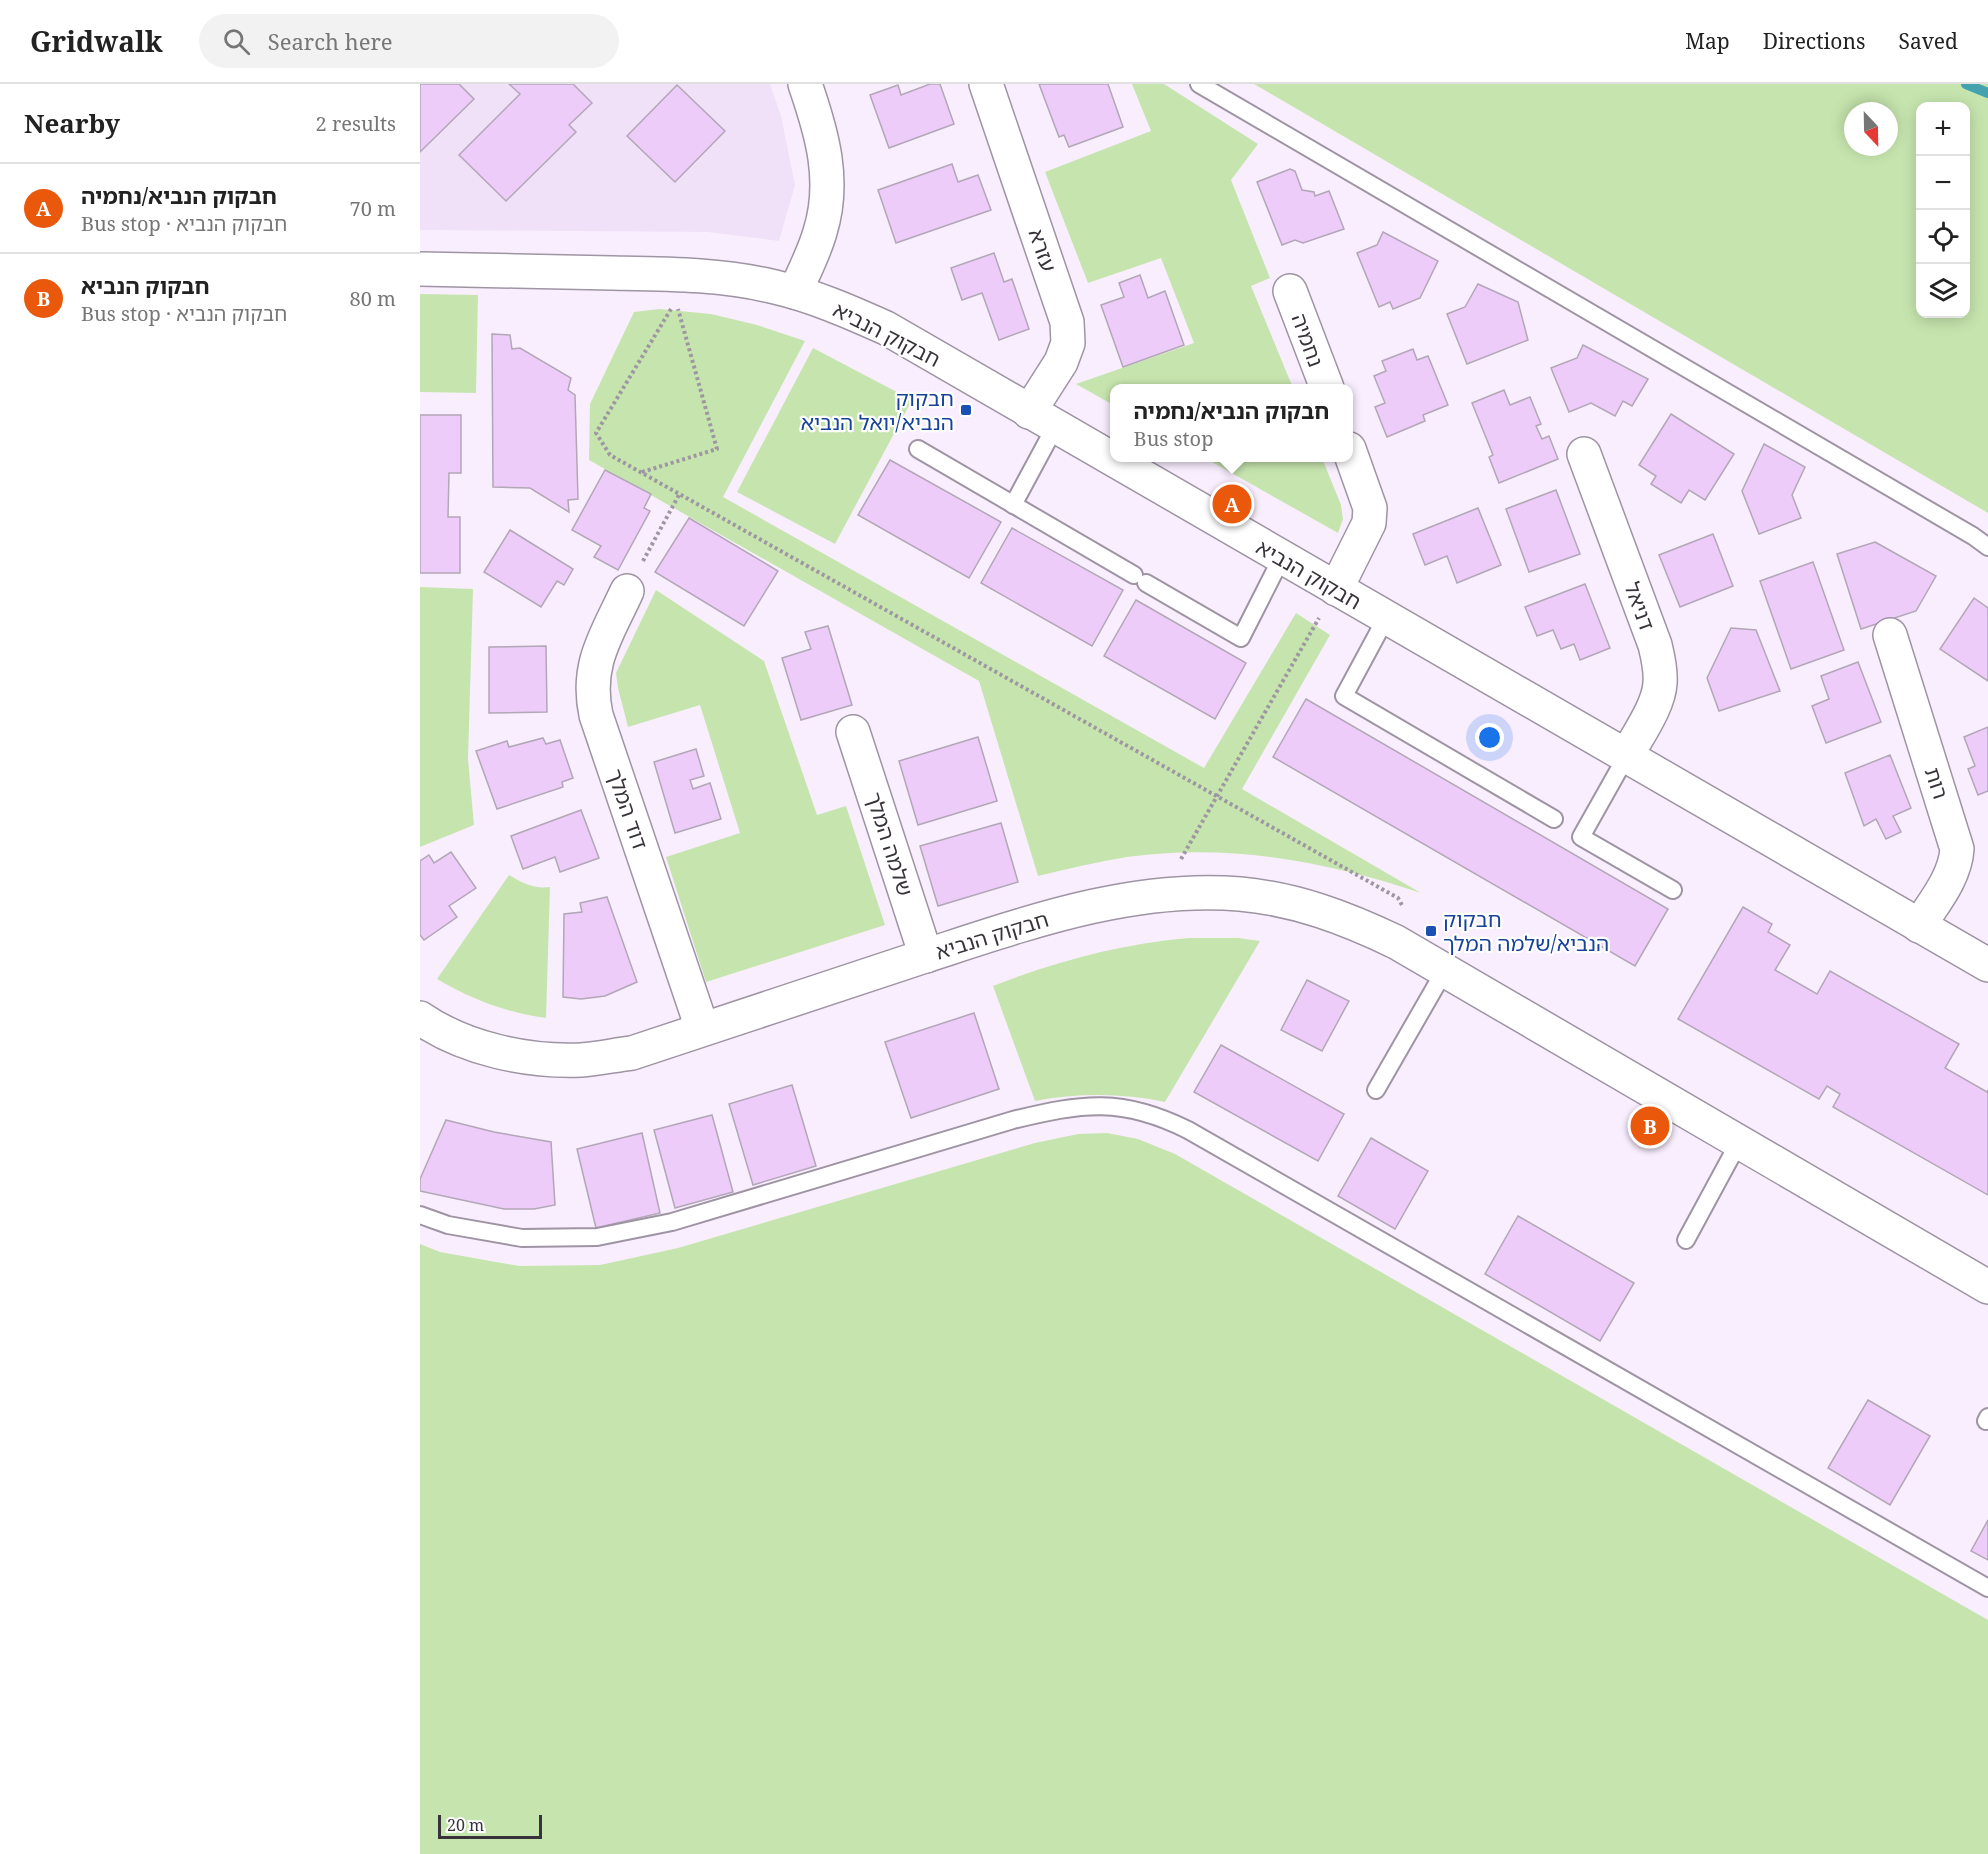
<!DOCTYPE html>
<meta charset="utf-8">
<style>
:root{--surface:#fff;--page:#f2f2f2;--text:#222;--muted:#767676;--line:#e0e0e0;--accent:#ea580c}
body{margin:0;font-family:"Noto Serif","Noto Sans Hebrew",serif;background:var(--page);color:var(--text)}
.controls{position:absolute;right:18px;top:18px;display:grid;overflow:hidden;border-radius:12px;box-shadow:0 3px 15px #0003}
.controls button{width:54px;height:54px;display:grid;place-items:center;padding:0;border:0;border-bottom:2px solid var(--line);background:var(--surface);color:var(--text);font:30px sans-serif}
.compass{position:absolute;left:1424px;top:18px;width:54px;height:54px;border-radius:50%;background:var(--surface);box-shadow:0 3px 15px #0003;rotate:158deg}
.scale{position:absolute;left:18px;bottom:15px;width:104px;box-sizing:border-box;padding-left:6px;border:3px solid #38333a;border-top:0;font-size:16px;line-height:21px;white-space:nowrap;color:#38333a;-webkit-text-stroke:4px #fff;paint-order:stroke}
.you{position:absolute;left:1070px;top:654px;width:21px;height:21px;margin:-15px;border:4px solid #fff;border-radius:50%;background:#1a73e8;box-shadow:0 0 0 9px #1a73e833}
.badge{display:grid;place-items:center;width:39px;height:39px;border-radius:50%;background:var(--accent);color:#fff;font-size:20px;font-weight:700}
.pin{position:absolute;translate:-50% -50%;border:3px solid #fff;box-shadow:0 2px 6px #0006}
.popup{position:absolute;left:690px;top:300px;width:243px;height:78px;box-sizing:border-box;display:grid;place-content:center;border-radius:12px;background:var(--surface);filter:drop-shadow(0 2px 4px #0005);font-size:20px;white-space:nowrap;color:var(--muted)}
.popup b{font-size:22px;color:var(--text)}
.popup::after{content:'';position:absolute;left:50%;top:100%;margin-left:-12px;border:12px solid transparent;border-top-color:var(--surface)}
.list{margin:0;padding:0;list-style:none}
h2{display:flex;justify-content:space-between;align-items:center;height:78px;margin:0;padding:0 24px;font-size:26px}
h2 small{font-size:20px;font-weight:400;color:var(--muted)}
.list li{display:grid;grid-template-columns:39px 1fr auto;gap:18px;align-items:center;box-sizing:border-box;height:90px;padding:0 24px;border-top:2px solid var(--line)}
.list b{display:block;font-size:22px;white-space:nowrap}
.list p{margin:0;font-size:20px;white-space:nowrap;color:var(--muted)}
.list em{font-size:20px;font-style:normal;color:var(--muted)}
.icon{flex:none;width:33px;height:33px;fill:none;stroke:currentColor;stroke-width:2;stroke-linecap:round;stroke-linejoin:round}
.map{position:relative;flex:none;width:1568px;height:1770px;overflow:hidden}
header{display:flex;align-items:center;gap:36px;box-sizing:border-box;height:84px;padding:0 30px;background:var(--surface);border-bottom:2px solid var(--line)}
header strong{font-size:28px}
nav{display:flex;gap:33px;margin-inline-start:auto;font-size:21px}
.search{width:420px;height:54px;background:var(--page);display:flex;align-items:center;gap:15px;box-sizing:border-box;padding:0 21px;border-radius:33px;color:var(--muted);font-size:22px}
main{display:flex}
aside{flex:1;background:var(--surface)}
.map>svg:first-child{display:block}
.built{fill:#f0e1f8}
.green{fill:#c6e5ae;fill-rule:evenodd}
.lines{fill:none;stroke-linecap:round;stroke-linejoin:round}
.stream{stroke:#44a2af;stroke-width:10}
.building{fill:#edccf9;stroke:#b2a7b6;stroke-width:1.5}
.lane-casing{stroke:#9e94a3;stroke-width:20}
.street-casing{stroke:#9e94a3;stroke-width:36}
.path{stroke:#9e96a1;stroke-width:4;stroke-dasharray:3 3;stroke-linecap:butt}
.lane{stroke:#fff;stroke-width:16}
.street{stroke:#fff;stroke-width:33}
.transit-dot{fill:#1a4fb4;stroke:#fff;stroke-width:2}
.labels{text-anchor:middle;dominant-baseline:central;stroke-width:4.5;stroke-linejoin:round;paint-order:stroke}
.street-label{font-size:21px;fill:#38333a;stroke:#fff}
.transit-label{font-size:21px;fill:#164399;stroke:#fff;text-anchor:end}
</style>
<header>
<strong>Gridwalk</strong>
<div class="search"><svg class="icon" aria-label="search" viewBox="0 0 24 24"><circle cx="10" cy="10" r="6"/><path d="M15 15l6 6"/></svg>Search here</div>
<nav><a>Map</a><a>Directions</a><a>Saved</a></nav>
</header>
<main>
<aside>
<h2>Nearby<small>2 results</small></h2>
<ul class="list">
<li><span class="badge">A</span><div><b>חבקוק הנביא/נחמיה</b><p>Bus stop · חבקוק הנביא</p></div><em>70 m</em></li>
<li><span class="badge">B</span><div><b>חבקוק הנביא</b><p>Bus stop · חבקוק הנביא</p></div><em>80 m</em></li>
</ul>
</aside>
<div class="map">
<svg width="1568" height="1770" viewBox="0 0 1568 1770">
<rect width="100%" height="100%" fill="#f9eefe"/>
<!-- built -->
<polygon class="built" points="0,0 350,0 361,32 375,101 359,157 288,148 0,146"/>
<!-- green -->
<g class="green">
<polygon points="712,0 744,0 838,60 811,96 850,194 831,202 873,304 695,304 695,322 656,300 774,259 741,174 668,199 625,88 731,47"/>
<path d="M834,0H1568V429ZM1500,22H1546V230H1500ZM1433,27H1469V63H1433Z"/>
<polygon points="0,210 58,211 56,309 0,308"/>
<path d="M239,225L291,230L337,241L385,257L303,413L784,684L876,529L910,551L822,705L1001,809C906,777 808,759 707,773C677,778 647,785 618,792L559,597L169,376L170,320L214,228Z"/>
<polygon points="393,264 492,316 415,460 317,408"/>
<polygon points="785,374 902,374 921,421 923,435 918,449"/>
<polygon points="0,503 53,505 48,675 54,741 0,763"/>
<polygon points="236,506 344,577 397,731 426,722 465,841 286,898 246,773 320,749 280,621 208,643 198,604 196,589"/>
<path d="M89,791C102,799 114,805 130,803L126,934C87,929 51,915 17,895Z"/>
<path d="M769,854H818L840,857L745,1018C702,1009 658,1009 615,1017L573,902C637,877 700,860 769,854Z"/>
<polygon points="687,1049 718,1055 755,1070 1568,1536 1568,1770 0,1770 0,1160 20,1168 99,1182 180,1181 258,1164 615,1059 658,1050"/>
</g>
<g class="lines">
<!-- stream -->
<polyline class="stream" points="1546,0 1568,9"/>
</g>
<!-- building -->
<g class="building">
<polygon points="0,0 39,0 54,15 0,68"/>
<polygon points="89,0 153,0 172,19 149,41 156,48 86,117 39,71 100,10"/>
<polygon points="510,0 520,0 534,40 469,64 450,11 478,1 481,11"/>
<polygon points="619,0 688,0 703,43 649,63 644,51 639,53"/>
<polygon points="257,1 305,47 255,98 207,52"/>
<polygon points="532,80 538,98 558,91 571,126 476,159 458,106"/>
<polygon points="870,85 875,87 882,106 894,108 895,112 909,107 924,145 883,159 875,156 862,161 837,98"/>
<polygon points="963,148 1018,177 1000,214 973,225 970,218 959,223 937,169 957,161"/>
<polygon points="574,169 584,198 592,195 609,245 579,256 562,209 542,216 531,184"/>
<polygon points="720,191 728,214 745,207 764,261 703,283 681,221 704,213 699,199"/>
<polygon points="1058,200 1098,218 1108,256 1047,280 1027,230 1045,223"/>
<polygon points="72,250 90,251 92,265 100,264 151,294 148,306 155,311 158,415 148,416 149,428 110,404 73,403"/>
<polygon points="1163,261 1228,295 1212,322 1203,317 1195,332 1171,319 1149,328 1131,284 1157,274"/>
<polygon points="993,265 997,276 1008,272 1028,321 1003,331 1005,337 967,353 955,323 965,319 954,292 966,287 962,277"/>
<polygon points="1084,306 1090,321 1110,313 1121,340 1116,342 1122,355 1129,352 1138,375 1079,399 1069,373 1073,371 1052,319"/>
<polygon points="1251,330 1314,370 1285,416 1269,406 1261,419 1231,400 1236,392 1219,381"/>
<polygon points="0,331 41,331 41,389 29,389 28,433 40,433 40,489 0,489"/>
<polygon points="1344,360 1385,383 1372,411 1381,434 1339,450 1322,407"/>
<polygon points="470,376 581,438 549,494 438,431"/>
<polygon points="185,386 231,410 224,424 230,427 198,486 174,473 181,462 152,446"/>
<polygon points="1136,406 1160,470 1109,488 1086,425"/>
<polygon points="1058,424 1081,481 1037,499 1027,472 1005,481 993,450"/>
<polygon points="269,434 358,487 324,542 235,488"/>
<polygon points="592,444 703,506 672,562 561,499"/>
<polygon points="90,446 153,485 144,501 137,497 121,523 64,488"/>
<polygon points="1293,450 1313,502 1260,523 1239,471"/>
<polygon points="1455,458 1516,492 1496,527 1441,545 1417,470"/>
<polygon points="1393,478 1424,566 1371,585 1340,497"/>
<polygon points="1165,500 1190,564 1160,576 1154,560 1141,565 1133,546 1117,552 1105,523"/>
<polygon points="1554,514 1568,524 1568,597 1520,565"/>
<polygon points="716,516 826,579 795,635 684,572"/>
<polygon points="408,542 432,621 381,636 362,574 391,565 385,548"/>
<polygon points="1311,544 1336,546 1360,607 1299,627 1287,594"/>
<polygon points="126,562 127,628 69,629 69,563"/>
<polygon points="1438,578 1461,638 1406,659 1392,622 1409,615 1401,592"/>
<polygon points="886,615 1248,825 1215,882 853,673"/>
<polygon points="1568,643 1568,707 1558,711 1548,685 1555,682 1544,653"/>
<polygon points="558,653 577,717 498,741 479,677"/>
<polygon points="123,654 126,660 140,656 153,694 142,698 143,703 77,725 56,667 87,657 89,663"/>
<polygon points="276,665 284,692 270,696 273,705 290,699 301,735 255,749 234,678"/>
<polygon points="1470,671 1491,724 1473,732 1481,748 1466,755 1456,735 1444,742 1425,689"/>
<polygon points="161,726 179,774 140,788 135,773 103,785 91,752"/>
<polygon points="581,739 598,798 518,822 500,762"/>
<polygon points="31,768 56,804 29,822 37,833 4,856 0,851 0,777 9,771 14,779"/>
<polygon points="187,813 217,898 185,912 161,915 143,913 144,830 162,828 160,819"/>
<polygon points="1323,823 1352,840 1348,848 1370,861 1355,886 1397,910 1410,887 1539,960 1525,984 1567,1008 1568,1006 1568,1111 1413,1023 1420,1010 1407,1002 1399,1015 1258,935"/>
<polygon points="887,896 929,917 902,967 861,946"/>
<polygon points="554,929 579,1005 491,1034 465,958"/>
<polygon points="801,961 924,1030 898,1077 774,1008"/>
<polygon points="372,1001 396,1082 333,1101 309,1020"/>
<polygon points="292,1031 313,1108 255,1124 234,1046"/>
<polygon points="26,1036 74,1048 131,1058 135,1121 114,1125 84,1125 0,1107 0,1095"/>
<polygon points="222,1049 240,1129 176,1144 157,1065"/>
<polygon points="951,1054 1008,1087 975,1145 918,1112"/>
<polygon points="1098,1132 1214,1199 1180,1257 1065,1190"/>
<polygon points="1448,1316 1510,1352 1470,1421 1408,1384"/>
<polygon points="1568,1436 1568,1476 1551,1467"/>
</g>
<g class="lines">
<!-- lane casing -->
<g class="lane-casing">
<g id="lane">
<polyline points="779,0 1553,452 1568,463"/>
<polyline points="498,365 714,491"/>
<polyline points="593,421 635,343"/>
<polyline points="726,499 821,554 862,473"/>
<polyline points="966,534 924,612 1134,735"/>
<polyline points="1206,673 1161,753 1253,806"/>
<polyline points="956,1006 1025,886"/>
<path d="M0,1131L28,1141L102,1154L177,1153L252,1138L593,1036C663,1019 702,1013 768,1046L1568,1504"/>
<polyline points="1266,1156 1319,1058"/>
<polyline points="1566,1337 1568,1333"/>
</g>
</g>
<!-- street casing -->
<g class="street-casing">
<g id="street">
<polyline points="566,0 647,238 648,259 641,278 609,328"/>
<path d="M0,185C64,186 128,188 192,189C246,190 302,190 355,203C394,212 430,228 466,244L1568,881"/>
<polyline points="870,207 907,304"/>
<path d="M375,208C384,188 394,169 400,148C416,97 402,49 385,0"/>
<path d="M1164,370L1235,561C1238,573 1241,586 1240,599C1239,622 1217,652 1206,673"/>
<polyline points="916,505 949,439 950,424 929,365"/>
<path d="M207,507C187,551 165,580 176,631L282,944"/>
<path d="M1470,551L1537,765C1535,794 1514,818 1499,842"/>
<polyline points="433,648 506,872"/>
<path d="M0,934C45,965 107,978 161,976C178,975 195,971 212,969C310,937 407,904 505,872C607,839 712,801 820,810C876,815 926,834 976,858L1568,1203"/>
</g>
</g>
<!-- path -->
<g class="path">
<polyline points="251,225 176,349 190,371 978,814 983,823"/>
<polyline points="222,388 297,365 258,225"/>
<polyline points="223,477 260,409"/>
<polyline points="761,775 899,534"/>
</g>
<!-- lane -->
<use href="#lane" class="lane"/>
<!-- street -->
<use href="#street" class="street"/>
</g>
<!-- markers -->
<g class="transit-dot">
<rect x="540" y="320" width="12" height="12" rx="3"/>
<rect x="1005" y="841" width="12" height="12" rx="3"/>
</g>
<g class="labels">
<!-- street labels -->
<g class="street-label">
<text transform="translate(623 166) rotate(71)">עזרא</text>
<text transform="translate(467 250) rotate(27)">חבקוק הנביא</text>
<text transform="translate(888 256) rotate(70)">נחמיה</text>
<text transform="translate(889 490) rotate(30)">חבקוק הנביא</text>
<text transform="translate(1220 522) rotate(70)">דניאל</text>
<text transform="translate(1517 699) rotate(72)">רות</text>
<text transform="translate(208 725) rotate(71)">דוד המלך</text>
<text transform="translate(470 760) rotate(72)">שלמה המלך</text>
<text transform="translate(572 851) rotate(-17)">חבקוק הנביא</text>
</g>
<!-- transit labels -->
<g class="transit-label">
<text x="534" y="314">חבקוק<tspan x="534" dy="24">הנביא/יואל הנביא</tspan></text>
<text x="1023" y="835" text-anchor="start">חבקוק<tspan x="1023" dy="24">הנביא/שלמה המלך</tspan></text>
</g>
</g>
</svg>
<div class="controls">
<button>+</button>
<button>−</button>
<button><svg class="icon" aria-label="locate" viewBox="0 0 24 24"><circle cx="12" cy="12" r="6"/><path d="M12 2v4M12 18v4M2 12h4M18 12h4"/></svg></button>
<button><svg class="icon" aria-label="layers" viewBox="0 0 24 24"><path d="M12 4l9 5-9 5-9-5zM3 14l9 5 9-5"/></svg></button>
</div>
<svg class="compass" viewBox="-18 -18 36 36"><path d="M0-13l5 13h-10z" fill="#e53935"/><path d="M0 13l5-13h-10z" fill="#767676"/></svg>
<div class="scale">20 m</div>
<div class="you"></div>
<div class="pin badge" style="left:812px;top:420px">A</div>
<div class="popup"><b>חבקוק הנביא/נחמיה</b>Bus stop</div>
<div class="pin badge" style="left:1230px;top:1042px">B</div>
</div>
</main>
